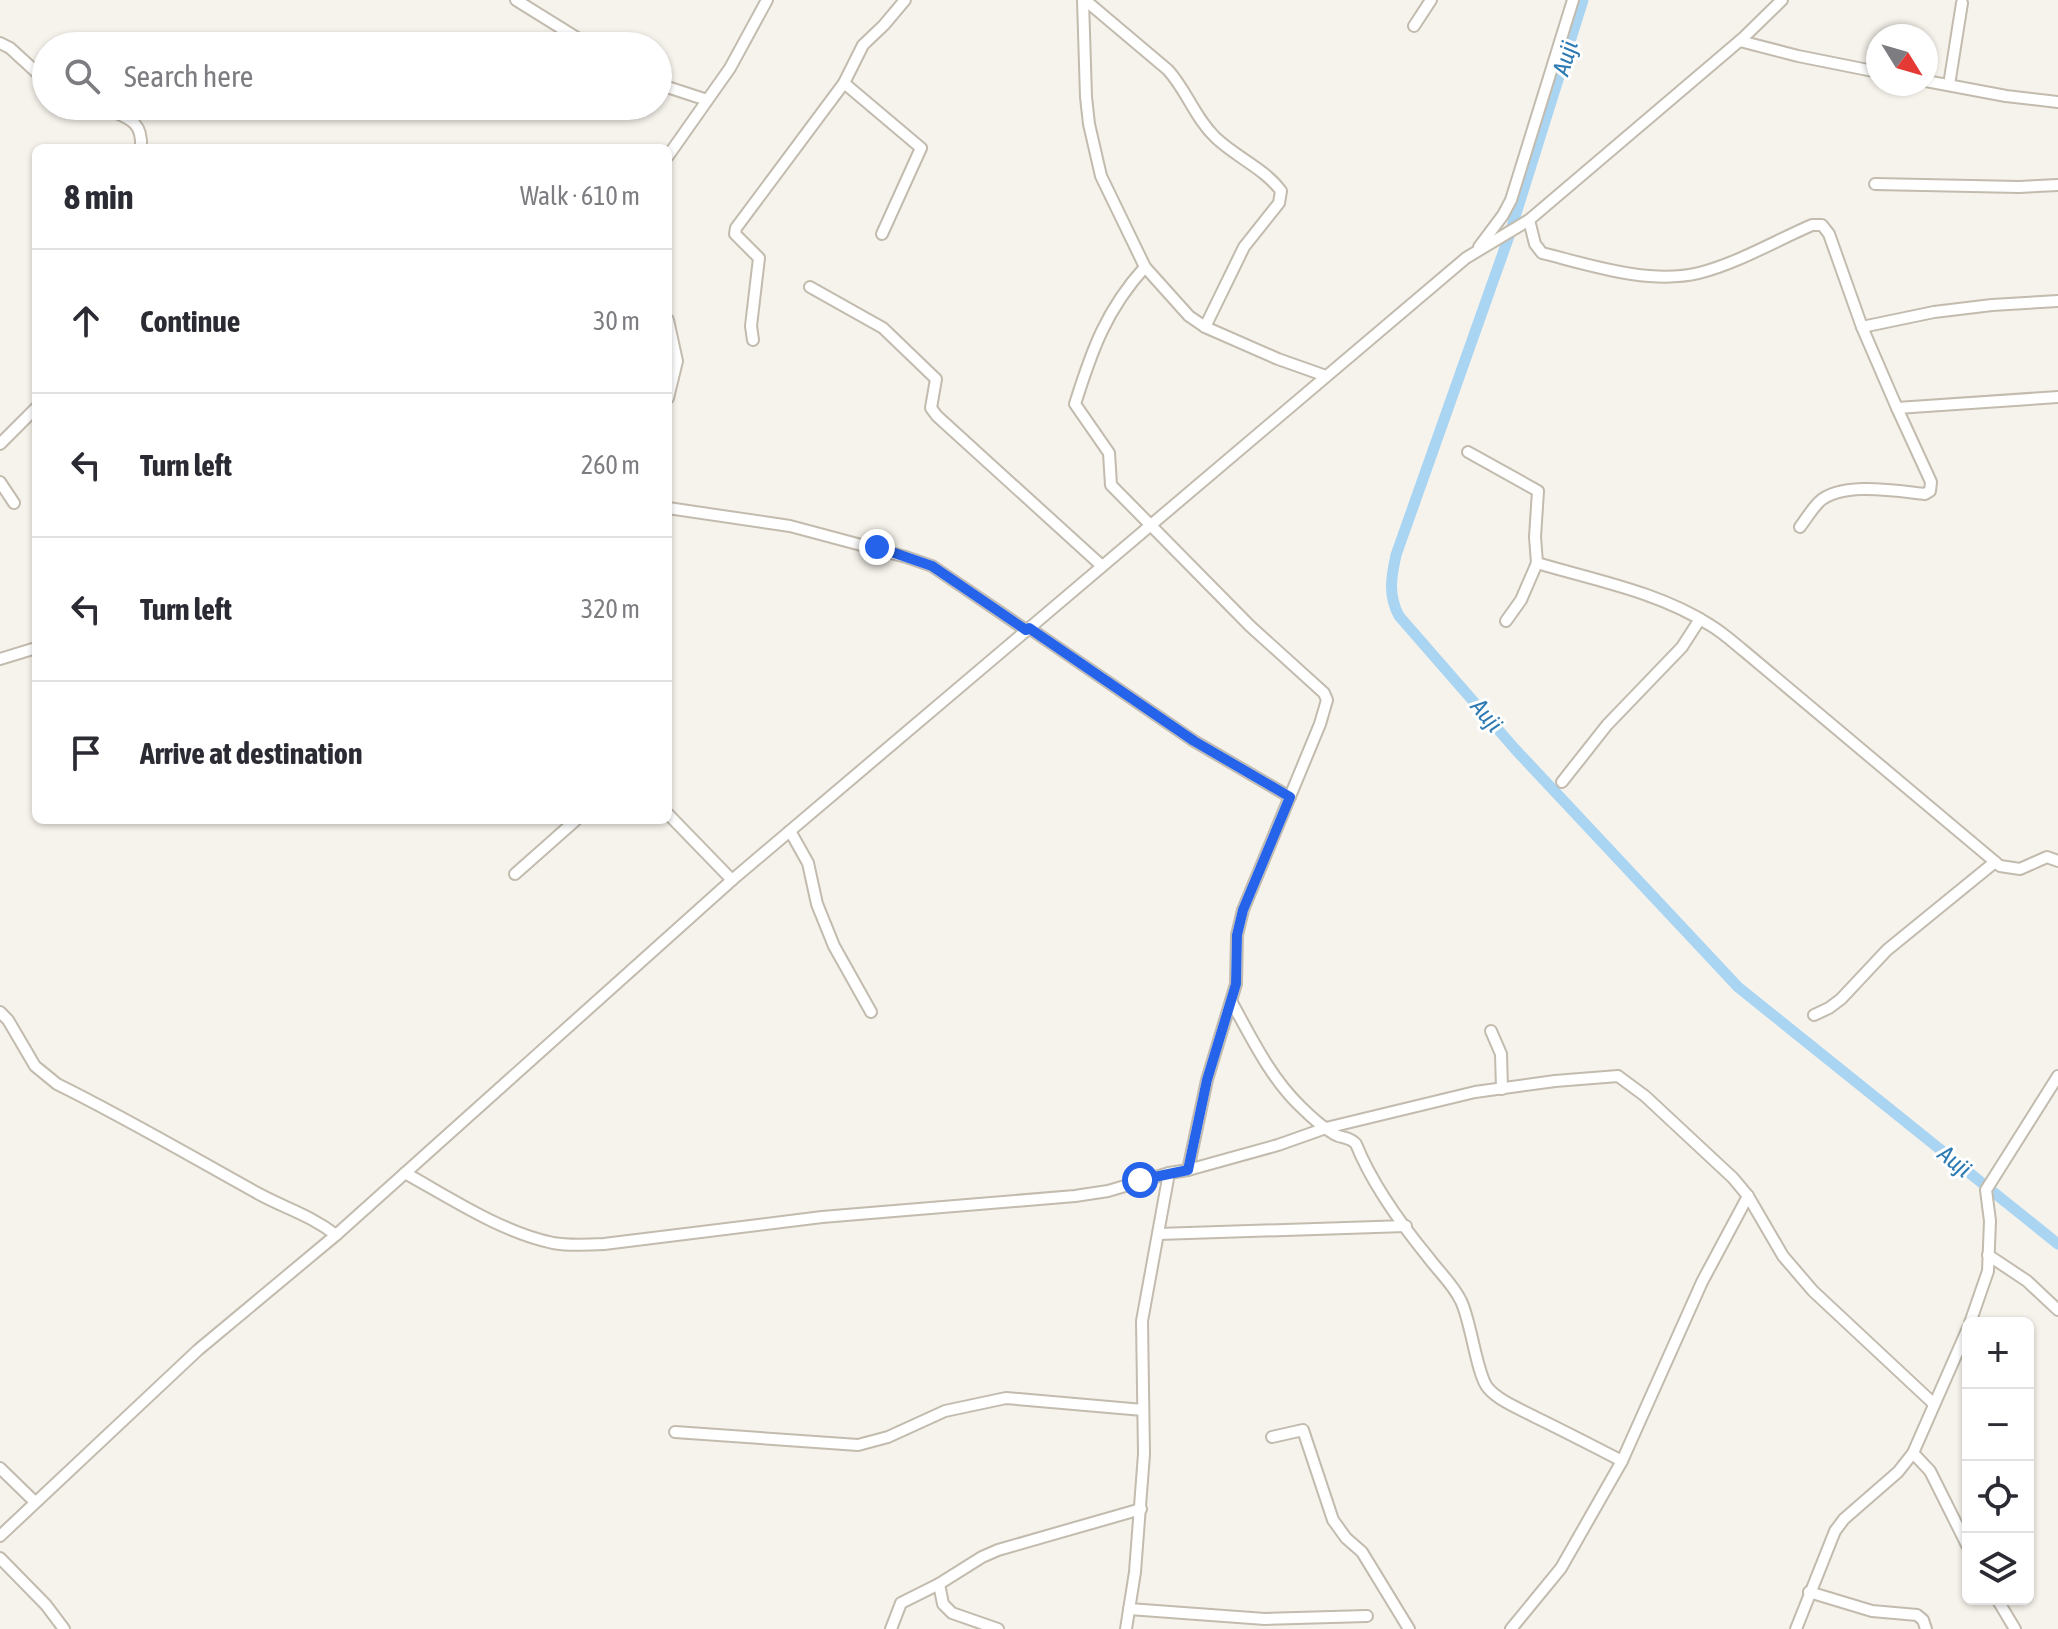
<!DOCTYPE html>
<meta charset="utf-8">
<style>
:root{--surface:#fff;--page:#f2f2f3;--text:#2b2b33;--muted:#7c7c81;--line:#e1e1e2}
body{margin:0;font-family:"Asap Condensed",sans-serif;background:var(--page);color:var(--text)}
.controls{position:absolute;right:24px;bottom:24px;display:grid;overflow:hidden;border-radius:12px;box-shadow:0 2px 6px #0004}
.controls button{width:72px;height:72px;display:grid;place-items:center;padding:0;border:0;border-bottom:2px solid var(--line);background:var(--surface);color:var(--text);font:40px sans-serif}
.compass{position:absolute;left:1866px;top:24px;width:72px;height:72px;border-radius:50%;background:var(--surface);box-shadow:0 2px 6px #0004;rotate:127deg}
.stop{position:absolute;width:24px;height:24px;margin:-18px;border:6px solid #2563eb;border-radius:50%;background:#fff}
.stop.end{background:#2563eb;border-color:#fff;box-shadow:0 2px 8px #0008}
.list{margin:0;padding:0;list-style:none}
h2{display:flex;justify-content:space-between;align-items:center;height:104px;margin:0;padding:0 32px;font-size:34px}
h2 small{font-size:26px;font-weight:400;color:var(--muted)}
.list li{display:grid;grid-template-columns:52px 1fr auto;gap:24px;align-items:center;box-sizing:border-box;height:144px;padding:0 32px;border-top:2px solid var(--line)}
.list b{display:block;font-size:30px;white-space:nowrap}
.list em{font-size:26px;font-style:normal;color:var(--muted)}
.icon{flex:none;width:44px;height:44px;fill:none;stroke:currentColor;stroke-width:2;stroke-linecap:round;stroke-linejoin:round}
.map{position:relative;flex:none;width:2058px;height:1629px;overflow:hidden}
.search{position:absolute;background:var(--surface);box-shadow:0 2px 6px #0004;left:32px;top:32px;width:640px;height:88px;display:flex;align-items:center;gap:20px;box-sizing:border-box;padding:0 28px;border-radius:44px;color:var(--muted);font-size:30px}
.panel{position:absolute;background:var(--surface);box-shadow:0 2px 6px #0004;left:32px;top:144px;width:640px;height:680px;border-radius:12px}
.map>svg:first-child{display:block}
.lines{fill:none;stroke-linecap:round;stroke-linejoin:round}
.canal{stroke:#a9d4f2;stroke-width:11}
.street-casing{stroke:#c2bbae;stroke-width:14}
.street{stroke:#fff;stroke-width:10}
.route{stroke:#2563eb;stroke-width:10}
.labels{text-anchor:middle;dominant-baseline:central;stroke-width:6;stroke-linejoin:round;paint-order:stroke}
.water-label{font-size:24px;font-style:italic;fill:#2e7ab2;stroke:#fff}
</style>
<div class="map">
<svg width="2058" height="1629" viewBox="0 0 2058 1629">
<rect width="100%" height="100%" fill="#f6f3ec"/>
<g class="lines">
<!-- canal -->
<path class="canal" d="M1583,0L1508,239L1396,555C1391,578 1388,595 1399,616L1515,749L1738,987L2058,1244"/>
<!-- street casing -->
<g class="street-casing">
<g id="street">
<polyline points="516,0 590,46"/>
<polyline points="1083,0 1086,97 1089,124 1101,176 1145,267 1189,316 1205,327 1278,359 1326,376"/>
<path d="M1085,0L1168,70C1187,91 1195,118 1216,138C1236,157 1265,169 1281,191L1279,203L1244,247L1205,327"/>
<polyline points="1414,26 1431,0"/>
<polyline points="1740,41 1798,56 1878,72"/>
<polyline points="0,43 10,48 46,81"/>
<polyline points="1926,81 2006,96 2058,102"/>
<polyline points="844,83 921,148 882,234"/>
<polyline points="658,84 707,100"/>
<polyline points="1949,85 1962,3"/>
<path d="M101,106C125,118 143,118 141,148"/>
<polyline points="668,156 730,68 767,0"/>
<polyline points="1875,184 2019,187 2058,185"/>
<path d="M1529,220L1535,244L1542,253C1590,265 1649,285 1699,273C1738,263 1775,241 1812,225H1822L1829,234L1862,327L1897,408L2058,397"/>
<polyline points="1479,247 1503,215 1511,200 1573,0"/>
<polyline points="810,287 883,328 936,379 931,408 937,416 1102,566"/>
<polyline points="668,320 677,361 668,398"/>
<polyline points="1862,327 1934,312 1992,305 2058,301"/>
<polyline points="753,340 751,326 759,258 735,234 736,228 844,83 863,45 884,25 905,0"/>
<polyline points="0,444 36,408"/>
<polyline points="1468,452 1538,491 1535,537 1537,563"/>
<polyline points="0,482 14,503"/>
<polyline points="668,508 790,526 906,557 932,566 1026,630"/>
<path d="M1800,527C1806,519 1812,509 1819,502C1841,481 1897,491 1925,494L1930,491L1931,482L1897,408"/>
<path d="M1506,621L1521,600L1537,563C1594,580 1659,592 1710,625C1722,632 1733,642 1744,651L2000,866L2020,869L2047,857L2058,861"/>
<polyline points="1029,628 1194,741 1290,797"/>
<polyline points="0,659 36,648"/>
<polyline points="1562,782 1607,725 1682,647 1700,619"/>
<polyline points="668,814 732,880"/>
<polyline points="790,831 808,863 817,904 834,946 871,1012"/>
<polyline points="515,874 576,820"/>
<path d="M1231,1001C1251,1037 1270,1077 1300,1106C1310,1116 1322,1127 1334,1134C1342,1139 1349,1136 1356,1144C1372,1184 1401,1224 1428,1257C1439,1272 1453,1284 1461,1301C1471,1321 1477,1376 1488,1388C1499,1401 1520,1409 1535,1417C1564,1431 1593,1446 1622,1461"/>
<path d="M0,1012L8,1020L35,1066L57,1084C126,1118 192,1157 259,1194C287,1209 310,1215 336,1235"/>
<polyline points="1814,1015 1829,1008 1841,999 1887,950 1995,862"/>
<polyline points="1491,1031 1501,1054 1502,1089"/>
<polyline points="1188,1170 1278,1145 1326,1128 1475,1092 1555,1081 1618,1076 1645,1096 1733,1178 1748,1196 1783,1256 1813,1291 1934,1404"/>
<path d="M405,1173C452,1199 501,1232 553,1243C569,1246 587,1245 604,1244L822,1217L1075,1196L1108,1191L1169,1173"/>
<polyline points="1158,1234 1406,1226"/>
<polyline points="1988,1255 2027,1281 2058,1310"/>
<polyline points="1970,1323 1988,1271 1990,1221 1986,1190 2058,1076"/>
<polyline points="675,1432 858,1445 888,1437 945,1411 1006,1398 1143,1410"/>
<polyline points="1272,1437 1303,1430 1333,1520 1346,1538 1362,1552 1409,1629"/>
<polyline points="1913,1453 1930,1471 1968,1547"/>
<polyline points="0,1468 35,1502"/>
<polyline points="0,1536 198,1350 336,1235 732,880 1466,258 1529,220 1743,38 1782,0"/>
<polyline points="0,1558 46,1605 64,1629"/>
<polyline points="1809,1592 1872,1611 1917,1615 1923,1620 1926,1629"/>
<polyline points="1997,1599 2015,1629"/>
<polyline points="1129,1609 1265,1619 1367,1616"/>
<polyline points="891,1629 901,1603 939,1584"/>
<polyline points="998,1629 952,1613 943,1604 939,1584 982,1557 998,1550 1141,1509"/>
<path d="M1126,1629L1135,1572L1144,1454L1142,1321L1169,1173L1188,1170L1207,1080L1236,984L1237,935L1243,910L1320,724L1327,700L1324,693L1250,626L1111,485L1109,453L1075,404C1092,350 1106,310 1145,267"/>
<polyline points="1511,1629 1561,1568 1622,1461 1702,1282 1748,1196"/>
<polyline points="1796,1629 1835,1531 1844,1519 1898,1472 1913,1453 1968,1328"/>
</g>
</g>
<!-- street -->
<use href="#street" class="street"/>
</g>
<g class="lines">
<!-- route -->
<polyline class="route" points="877,547 932,566 1026,630 1029,628 1194,741 1290,797 1243,910 1237,935 1236,984 1207,1080 1188,1170 1140,1180"/>
</g>
<g class="labels">
<!-- water labels -->
<g class="water-label">
<text transform="translate(1565 58) rotate(-73)">Auji</text>
<text transform="translate(1487 715) rotate(50)">Auji</text>
<text transform="translate(1955 1161) rotate(39)">Auji</text>
</g>
</g>
</svg>
<div class="controls">
<button>+</button>
<button>−</button>
<button><svg class="icon" aria-label="locate" viewBox="0 0 24 24"><circle cx="12" cy="12" r="6"/><path d="M12 2v4M12 18v4M2 12h4M18 12h4"/></svg></button>
<button><svg class="icon" aria-label="layers" viewBox="0 0 24 24"><path d="M12 4l9 5-9 5-9-5zM3 14l9 5 9-5"/></svg></button>
</div>
<svg class="compass" viewBox="-18 -18 36 36"><path d="M0-13l5 13h-10z" fill="#e53935"/><path d="M0 13l5-13h-10z" fill="#7c7c81"/></svg>
<div class="stop" style="left:1140px;top:1180px"></div>
<div class="stop end" style="left:877px;top:547px"></div>
<div class="search"><svg class="icon" aria-label="search" viewBox="0 0 24 24"><circle cx="10" cy="10" r="6"/><path d="M15 15l6 6"/></svg>Search here</div>
<section class="panel">
<h2>8 min<small>Walk · 610 m</small></h2>
<ul class="list">
<li><svg class="icon" aria-label="ahead" viewBox="0 0 24 24"><path d="M12 20V5M6 11l6-6 6 6"/></svg><div><b>Continue</b></div><em>30 m</em></li>
<li><svg class="icon" aria-label="left" viewBox="0 0 24 24"><path d="M17 20v-9H6M10 6l-5 5 5 5"/></svg><div><b>Turn left</b></div><em>260 m</em></li>
<li><svg class="icon" aria-label="left" viewBox="0 0 24 24"><path d="M17 20v-9H6M10 6l-5 5 5 5"/></svg><div><b>Turn left</b></div><em>320 m</em></li>
<li><svg class="icon" aria-label="arrive" viewBox="0 0 24 24"><path d="M6 21V4h12l-3 4 3 4H6"/></svg><div><b>Arrive at destination</b></div></li>
</ul>
</section>
</div>
